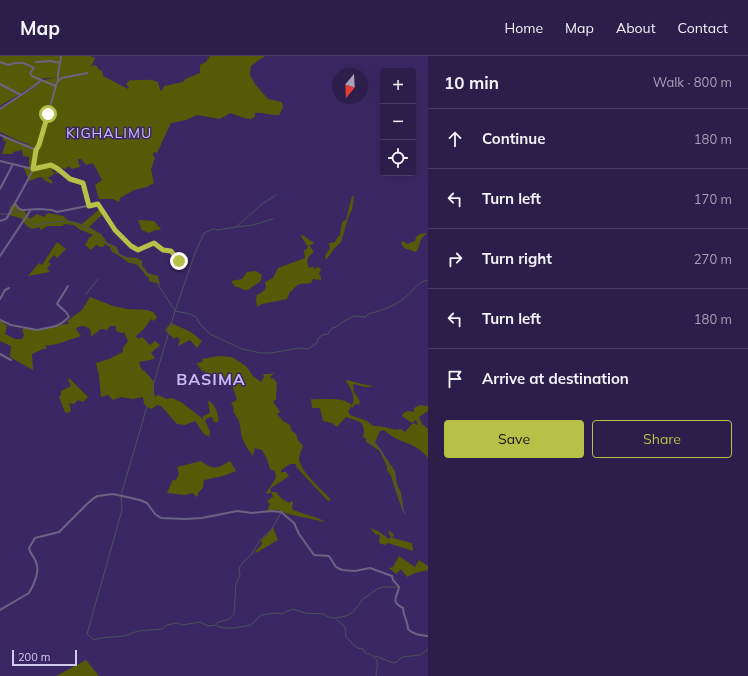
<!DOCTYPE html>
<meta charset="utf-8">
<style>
:root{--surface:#2c1e4b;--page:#342752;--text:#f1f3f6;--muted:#a6a2b5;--line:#483c63;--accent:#b7c148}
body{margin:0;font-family:Mulish,sans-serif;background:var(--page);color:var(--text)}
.controls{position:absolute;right:12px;top:12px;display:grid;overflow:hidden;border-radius:4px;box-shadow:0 4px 16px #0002}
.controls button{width:36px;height:36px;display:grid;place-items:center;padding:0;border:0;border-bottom:1px solid var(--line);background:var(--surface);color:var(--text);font:20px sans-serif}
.compass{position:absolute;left:332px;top:12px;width:36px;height:36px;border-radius:50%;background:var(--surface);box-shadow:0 4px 16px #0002;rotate:198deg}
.scale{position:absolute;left:12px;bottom:10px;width:65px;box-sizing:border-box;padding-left:4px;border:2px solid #d2cbf0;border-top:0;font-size:11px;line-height:14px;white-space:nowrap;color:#d2cbf0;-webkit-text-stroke:3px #3a2864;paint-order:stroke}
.stop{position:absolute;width:12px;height:12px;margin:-9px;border:3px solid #b7c148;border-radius:50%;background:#fff}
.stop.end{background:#b7c148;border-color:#fff;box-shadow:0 1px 4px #0008}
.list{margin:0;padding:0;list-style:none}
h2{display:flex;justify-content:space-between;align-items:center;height:52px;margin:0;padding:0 16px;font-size:17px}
h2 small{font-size:13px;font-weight:400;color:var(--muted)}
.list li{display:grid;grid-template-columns:26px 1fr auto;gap:12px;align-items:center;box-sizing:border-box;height:60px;padding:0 16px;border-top:1px solid var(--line)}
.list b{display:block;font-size:15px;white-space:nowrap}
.list em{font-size:13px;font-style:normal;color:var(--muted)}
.actions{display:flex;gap:8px;padding:12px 16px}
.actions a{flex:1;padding:9px 0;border:1px solid var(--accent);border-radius:4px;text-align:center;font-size:14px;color:var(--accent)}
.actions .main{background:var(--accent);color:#111}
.icon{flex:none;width:22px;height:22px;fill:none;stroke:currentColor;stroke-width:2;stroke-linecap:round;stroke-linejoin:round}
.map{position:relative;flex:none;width:428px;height:620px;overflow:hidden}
header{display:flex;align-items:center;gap:24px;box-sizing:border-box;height:56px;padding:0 20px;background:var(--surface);border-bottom:1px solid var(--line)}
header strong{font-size:19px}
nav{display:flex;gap:22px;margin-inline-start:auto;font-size:14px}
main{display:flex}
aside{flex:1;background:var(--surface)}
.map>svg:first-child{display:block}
.green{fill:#555a07}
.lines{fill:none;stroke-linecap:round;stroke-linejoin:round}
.stream{stroke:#48535b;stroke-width:1}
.street{stroke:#6a6482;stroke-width:2}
.route{stroke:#b7c148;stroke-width:5}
.labels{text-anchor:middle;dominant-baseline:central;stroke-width:3;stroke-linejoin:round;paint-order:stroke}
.quarter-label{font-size:14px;letter-spacing:1px;fill:#c6bbf5;stroke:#3a2864}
.district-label{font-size:16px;font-weight:bold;letter-spacing:1px;fill:#c6bbf5;stroke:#3a2864}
</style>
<header>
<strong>Map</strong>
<nav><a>Home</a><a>Map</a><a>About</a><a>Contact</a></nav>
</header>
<main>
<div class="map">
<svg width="428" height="620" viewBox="0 0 428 620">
<rect width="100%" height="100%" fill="#3a2864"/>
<!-- green -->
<g class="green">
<path d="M0,0H90L95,2L91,11L94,9L97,10L98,13L102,15L103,20L128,33L129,32L126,28L130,24C140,25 148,22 158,26L160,34L162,35L164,30L183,26L185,23L200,17V9L206,6L210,0H265L251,10L250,19L255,28L268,43L282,46L283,52L279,59C270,60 264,56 255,57V61L251,63L244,62L230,57L220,63L197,59L186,64L171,67L157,97L154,96L153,99L155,102L151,113L154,127L147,131L134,134L120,142L119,146L113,143H99L95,129L102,124L93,107L86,109L81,103H78L80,111L72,113L68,110L66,113L61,112L56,109L52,115L54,117L59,114L60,116L56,118L55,117L50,121H47L52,125V128L44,124L43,122L40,121L29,125L24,112H29V101L23,100L22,94L13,96V98H2L6,86L3,84V79L18,86L35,90L19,85L0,76V52L34,32L40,25L57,21L40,23L33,30L0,50Z"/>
<polygon points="352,140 354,141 352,154 349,159 341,186 334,193 326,204 325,200 330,192 329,187 335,186 337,182 340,179 342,166 346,164"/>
<path d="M15,146L20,152L19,155L23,153L30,163L37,158L44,161L48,157L63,160L69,165L82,168L102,151L105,156L89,171L101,178L107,186L106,187L116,191L119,198L126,201L137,202L142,205V209L148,217L158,220L160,228L149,225V222C141,216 140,206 129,207L115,197L112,196L110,191L105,188L103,191H100L96,189L91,194L85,189L89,182L93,179L79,173L74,169L64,168L63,170H47L41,174L39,171C28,176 26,168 21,162L9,159L10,151Z"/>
<polygon points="138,164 154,165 161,173 160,174 155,174 149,177 142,174"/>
<polygon points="427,177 421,183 418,193 416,196 404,192 401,187 403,185 407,188 415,185 416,181 420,178"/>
<path d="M301,179C307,180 308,185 314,186L312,189H309L314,196C307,201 306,204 309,212L313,210L314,213L318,211L321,213L319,218L321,221V224L313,223L311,227C307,228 301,227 298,229C294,231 294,234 290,236L287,243L262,248L257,251L256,243L257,239L264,235L266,231L265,226L273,222L278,212L305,202L304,194H306L308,191L301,180Z"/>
<polygon points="57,186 66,193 57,202 54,199 48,206 51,208 47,212 50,216 28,220 39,207 42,209 44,206"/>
<path d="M256,215L262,219L260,226C256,228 251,232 248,234C243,235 239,230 235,231L231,225L242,223L247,216Z"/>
<path d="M90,241L113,250L127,253L147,254L153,256L157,261L154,265L151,263L144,273L136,280L138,283L142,281L150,289L155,285L160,289L151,297L155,302C151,305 145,304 139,306L140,310L143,315L144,314L154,326V333L155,341L158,339L167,343L172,342L181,346L203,363V360L210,357L208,346L210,345C215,350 220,359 218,366H214L212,361L208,362L205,364L210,376L209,381L204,378L195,365L185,369L177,368L161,350L157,349L152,353C144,350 144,349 143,341L133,343L121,341L113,344L108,339L101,341L99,319L96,307L109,303L123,296V292L128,285L124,276L122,277L116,275V270H110L107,274L101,273L92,280H91V275C87,270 81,268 76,273L81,280L57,288L45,290L47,292L45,293H42L41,294L32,298L33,314L10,301L11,290L0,285V264L7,270L5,278L15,283H22L24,279L22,274L25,271C42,279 52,268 69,268L67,265L82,254Z"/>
<polygon points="171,267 191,276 202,285 197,292 190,284 178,290 180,283 176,281 174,283 165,274"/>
<path d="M218,300L232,301L246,310L253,320L261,326L264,321L263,318H270L274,316L270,322L274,323L277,327L276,344L273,345L280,356L277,358L283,365L290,369L291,374L296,378L298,384L303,390C302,394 299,398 299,402C300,416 322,433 331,444L328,445L299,414V412L297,413L296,408H290L281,414V416H286L289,420L271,432L270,431L271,436H276L282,443L289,447L292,445L293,447L292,451L293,454L320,463L325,466L288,458L278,454L267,455L270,448L267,445L273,441L271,436L268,438L266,437L276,422L275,415L270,413L267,403L262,394L255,392L253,400L247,392L242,382L239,365L233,355L234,352L231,347L237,344L229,320L219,324V321L214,318H207L204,315L203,316L196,307L203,306L202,303Z"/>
<polygon points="69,322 88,341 83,346 78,344 74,348 69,347 71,355 68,357 65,356 59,341 61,339 61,335 71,330 68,324"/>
<path d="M347,324L362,328L373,330C365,333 360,329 353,328L354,336L360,345L359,349L355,348L353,352L352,350L348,355L350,359L367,365L373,370C383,369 394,375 401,373L405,376L413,367L418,369L416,364L412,367L402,360C405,354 408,355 414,356V352L420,349L428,350V355L419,361L422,368L428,373V402C418,389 409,389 395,382C391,380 388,377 384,374L380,375L375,386L395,415L397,428L401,437L403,451L404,454L403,455L398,442L391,420L387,414V411L380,395L366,386V383L369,384L363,381C367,365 358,365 346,361L337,371L332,367L323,365L320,352H312L311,343C324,344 341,340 352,349C356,342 351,332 346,325Z"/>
<path d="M201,405C214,415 217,412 230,405L236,415L223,420L204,424L203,432L198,437V439L196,441L193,437L185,439L167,437L173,423L175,425L179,418L177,411Z"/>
<polygon points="273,471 278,484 256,497 255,496 262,488 261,484 267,479"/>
<polygon points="370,472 378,475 389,483 391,481 388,476 390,475 394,479 392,481 393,482 412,487 413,495 388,487 385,489 379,487 380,479 375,478"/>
<polygon points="399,500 415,511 419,504 428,510 428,514 415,517 407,521 401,513 396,518 389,512 393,511"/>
<polygon points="86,604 99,620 56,620"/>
</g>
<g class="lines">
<!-- stream -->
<g class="stream">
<polyline points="276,139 262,148 236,171 217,174 213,173 204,177 195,197 175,255 121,439 122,454 87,578 94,584 100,582 124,580 138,575 162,573 167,569 176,567 183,569 200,566 208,570 216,569 218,566 230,563 234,558 236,528 240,519 239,512 244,505 251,499 260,484 271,474 281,457"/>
<path d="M11,157L20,156L31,167L36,169L46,167L69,165L77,167L93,176L105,186L116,191L119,198L140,208L146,216L157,224L159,230L175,255L190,258L196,261L200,268L210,278L242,293L261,297H271L300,292L308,293L317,287L318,283L322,279L328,278L332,272L336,271L341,267L354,260L366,261L368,258C380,255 393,251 403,243C413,237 416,226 428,224"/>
<polyline points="0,158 8,158"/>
<polyline points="236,171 253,169 273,163"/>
<polyline points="86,238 98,223"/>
<polyline points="366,385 377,389 380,393 394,417 398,438 402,444 402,452 405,458"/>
<polyline points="336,562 346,560 353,556 363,543 377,533 383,531 397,531"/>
<path d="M217,570L225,572H234L251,569L261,559L276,557L281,558L293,553L305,557L324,558L328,561L335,562L345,571L346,581L357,592L363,593L365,597C380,601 378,607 376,620"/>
<polyline points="375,600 394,607 397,606 402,601 420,599 428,593"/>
</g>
<!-- street -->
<g class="street">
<path d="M0,6L8,9C20,5 23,6 34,12L30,17L32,20L41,24"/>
<polyline points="36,6 51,5 60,7"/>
<polyline points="58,25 58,18 61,0"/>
<polyline points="0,28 21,39"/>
<polyline points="0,53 33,31 41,24 56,30"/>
<polyline points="0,79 36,94"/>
<polyline points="0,105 33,113 51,109 58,113 70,123 83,127 89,150"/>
<polyline points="0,133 13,108"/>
<polyline points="15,148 19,153 23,154 40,153 52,154 57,156 97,148 115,174 135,193 138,194 154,187 163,194 171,195 180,207"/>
<polyline points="0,165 6,163 8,160 31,118 35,108 36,94 41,84 57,26 62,22 87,17"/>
<polyline points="0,200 30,155"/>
<polyline points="0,243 5,234 9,232"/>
<polyline points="0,264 11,269 37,274 56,270 62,267 69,261 66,256 57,248 68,230"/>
<polyline points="0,298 11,304"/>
<path d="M0,554L29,537C34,529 40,515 36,506C34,500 30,498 29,492L35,482L59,476L87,448L94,442L98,440L113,438L140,444L147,447L155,458L161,462L185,463L202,462L237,455L252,457L271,455L281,456L294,467L299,478L314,499L329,500L336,511L342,514L355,515L370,512L392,520L393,524L399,531C397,542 390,545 403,552C403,560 408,565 408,573C414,579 420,579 428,580"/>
</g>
</g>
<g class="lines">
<!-- route -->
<polyline class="route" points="48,58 39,89 36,94 33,113 51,109 58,113 70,123 83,127 89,150 98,148 115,174 131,190 138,194 154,187 163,194 171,195 179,205"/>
</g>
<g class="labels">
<!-- quarter labels -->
<g class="quarter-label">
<text x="109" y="77">KIGHALIMU</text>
</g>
<!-- district labels -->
<g class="district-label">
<text x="211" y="323">BASIMA</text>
</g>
</g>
</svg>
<div class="controls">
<button>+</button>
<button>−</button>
<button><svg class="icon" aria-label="locate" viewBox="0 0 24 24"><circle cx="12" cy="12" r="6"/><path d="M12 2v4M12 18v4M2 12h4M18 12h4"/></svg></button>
</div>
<svg class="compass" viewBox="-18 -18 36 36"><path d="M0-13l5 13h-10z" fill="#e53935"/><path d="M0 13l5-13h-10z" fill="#a6a2b5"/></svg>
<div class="scale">200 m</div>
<div class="stop" style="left:48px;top:58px"></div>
<div class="stop end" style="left:179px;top:205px"></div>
</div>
<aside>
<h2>10 min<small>Walk · 800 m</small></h2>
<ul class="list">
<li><svg class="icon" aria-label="ahead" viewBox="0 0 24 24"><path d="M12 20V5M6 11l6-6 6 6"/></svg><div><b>Continue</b></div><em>180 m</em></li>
<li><svg class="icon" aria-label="left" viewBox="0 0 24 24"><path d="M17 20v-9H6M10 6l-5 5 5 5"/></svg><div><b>Turn left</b></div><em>170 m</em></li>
<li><svg class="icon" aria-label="right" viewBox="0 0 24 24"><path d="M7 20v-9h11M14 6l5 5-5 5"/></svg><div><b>Turn right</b></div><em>270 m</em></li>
<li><svg class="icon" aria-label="left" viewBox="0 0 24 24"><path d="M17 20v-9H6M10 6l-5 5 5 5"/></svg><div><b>Turn left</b></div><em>180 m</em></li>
<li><svg class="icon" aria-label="arrive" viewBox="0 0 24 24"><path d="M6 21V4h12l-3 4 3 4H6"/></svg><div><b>Arrive at destination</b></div></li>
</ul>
<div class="actions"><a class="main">Save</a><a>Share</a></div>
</aside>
</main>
